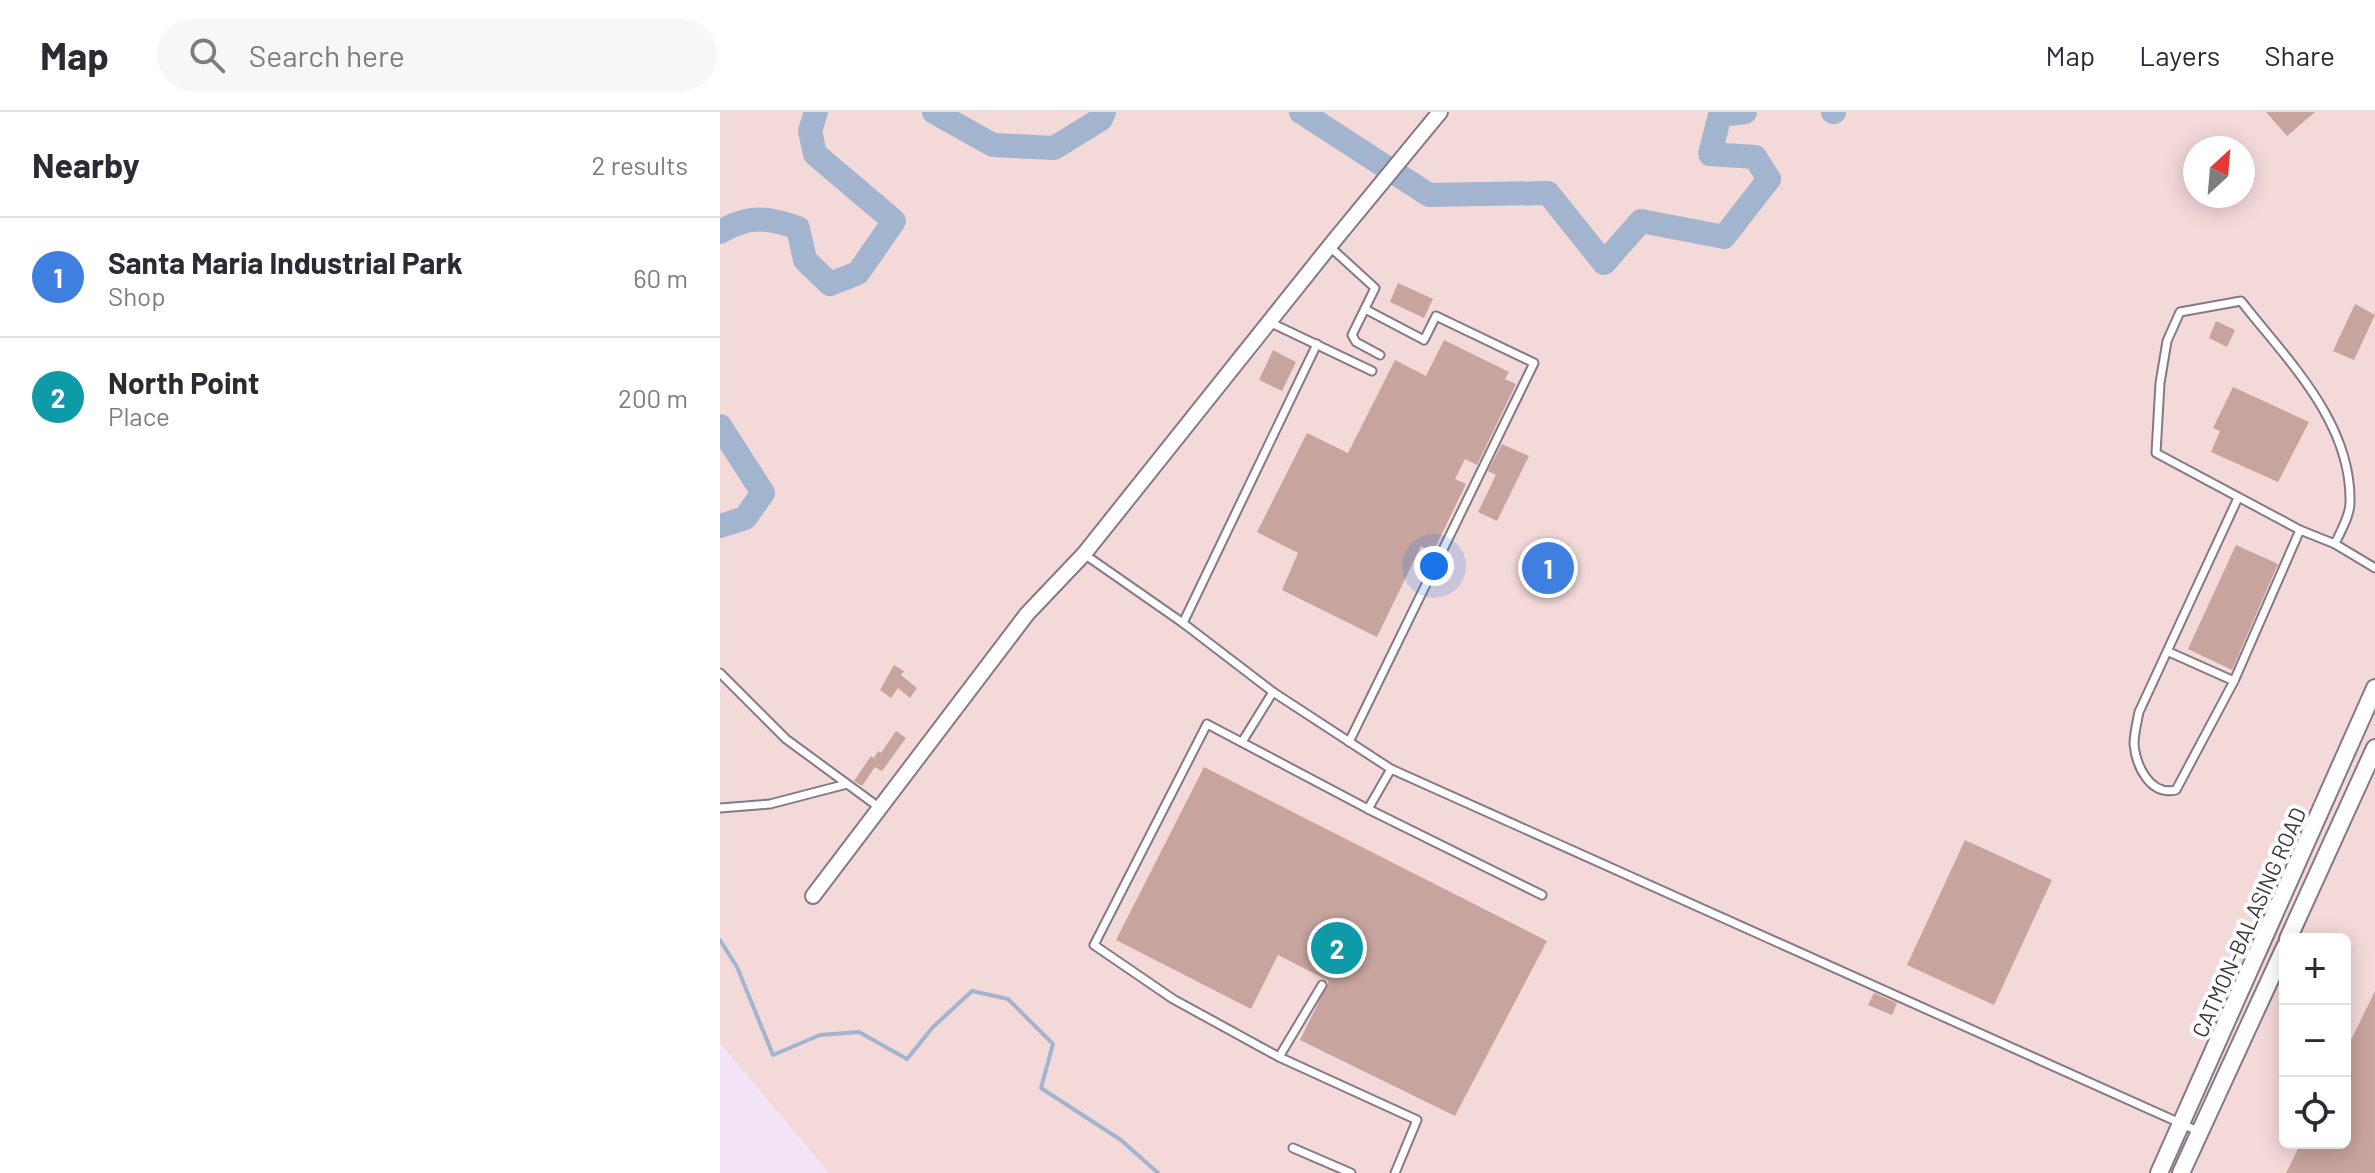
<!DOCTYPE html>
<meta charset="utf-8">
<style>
:root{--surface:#fff;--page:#f7f7f7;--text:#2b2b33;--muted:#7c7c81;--line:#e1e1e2;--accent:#aa1540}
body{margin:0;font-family:Barlow,sans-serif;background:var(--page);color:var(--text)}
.controls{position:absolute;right:24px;bottom:24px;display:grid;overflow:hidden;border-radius:12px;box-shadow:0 4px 20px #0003}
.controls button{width:72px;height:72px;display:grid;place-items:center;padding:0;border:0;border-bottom:2px solid var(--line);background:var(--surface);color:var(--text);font:40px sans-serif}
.compass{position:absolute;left:1463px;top:24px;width:72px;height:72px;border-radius:50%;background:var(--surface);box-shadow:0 4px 20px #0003;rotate:26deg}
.you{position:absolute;left:714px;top:454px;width:28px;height:28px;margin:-20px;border:6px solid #fff;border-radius:50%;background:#1a73e8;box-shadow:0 0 0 12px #1a73e833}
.badge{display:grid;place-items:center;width:52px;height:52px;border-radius:50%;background:var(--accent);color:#fff;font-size:26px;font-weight:700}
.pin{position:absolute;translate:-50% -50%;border:4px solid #fff;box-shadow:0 2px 8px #0006}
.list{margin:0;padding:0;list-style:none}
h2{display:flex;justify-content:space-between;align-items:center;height:104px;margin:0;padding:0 32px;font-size:34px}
h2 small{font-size:26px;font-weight:400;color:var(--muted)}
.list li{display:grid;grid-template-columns:52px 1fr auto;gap:24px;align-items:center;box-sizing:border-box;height:120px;padding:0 32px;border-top:2px solid var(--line)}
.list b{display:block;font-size:30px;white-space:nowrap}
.list p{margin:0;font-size:26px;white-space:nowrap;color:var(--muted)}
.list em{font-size:26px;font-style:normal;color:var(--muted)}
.icon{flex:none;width:44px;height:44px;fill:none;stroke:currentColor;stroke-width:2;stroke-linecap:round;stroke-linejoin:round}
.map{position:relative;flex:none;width:1655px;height:1061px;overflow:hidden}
header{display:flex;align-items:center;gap:48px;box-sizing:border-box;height:112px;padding:0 40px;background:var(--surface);border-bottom:2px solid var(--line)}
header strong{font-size:38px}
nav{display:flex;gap:44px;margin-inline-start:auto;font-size:28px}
.search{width:560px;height:72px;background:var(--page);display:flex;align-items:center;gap:20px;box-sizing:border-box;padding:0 28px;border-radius:44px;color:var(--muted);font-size:30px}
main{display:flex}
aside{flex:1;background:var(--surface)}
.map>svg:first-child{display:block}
.industrial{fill:#f4d9d9;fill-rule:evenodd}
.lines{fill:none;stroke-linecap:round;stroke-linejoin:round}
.stream{stroke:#a3b4cf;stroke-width:4}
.river{stroke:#a3b4cf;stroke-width:24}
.building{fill:#c8a49e}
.service-casing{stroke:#857888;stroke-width:11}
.minor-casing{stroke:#857888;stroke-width:18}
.tertiary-casing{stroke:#857888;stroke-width:20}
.service{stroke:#fff;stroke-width:7}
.minor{stroke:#fff;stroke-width:14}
.tertiary{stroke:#fff;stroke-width:16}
.labels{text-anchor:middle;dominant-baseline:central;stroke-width:8;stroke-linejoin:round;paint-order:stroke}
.street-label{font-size:22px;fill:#3c373e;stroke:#fff}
</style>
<header>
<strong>Map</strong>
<div class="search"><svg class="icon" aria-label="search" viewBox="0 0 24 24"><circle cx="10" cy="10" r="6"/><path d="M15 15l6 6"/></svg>Search here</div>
<nav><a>Map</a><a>Layers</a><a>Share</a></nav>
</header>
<main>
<aside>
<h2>Nearby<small>2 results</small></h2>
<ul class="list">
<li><span class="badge" style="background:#3f7fe0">1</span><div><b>Santa Maria Industrial Park</b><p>Shop</p></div><em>60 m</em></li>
<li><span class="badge" style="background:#0f9aa8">2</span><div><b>North Point</b><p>Place</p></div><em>200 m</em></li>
</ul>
</aside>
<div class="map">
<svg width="1655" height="1061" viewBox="0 0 1655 1061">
<rect width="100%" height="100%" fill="#f3e5f7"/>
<!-- industrial -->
<path class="industrial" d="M0,0H1655V1061H109L0,931ZM1475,36H1523V84H1475ZM1565,827H1625V1031H1565Z"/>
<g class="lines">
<!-- stream -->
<polyline class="stream" points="0,828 17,855 53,943 100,923 139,920 187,947 213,915 252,879 288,887 333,932 321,976 401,1028 438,1061"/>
<!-- river -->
<g class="river">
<polyline points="214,0 273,33 334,36 381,7 384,0"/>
<polyline points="581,0 709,83 828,81 884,151 921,109 1004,125 1049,67 1035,45 990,42 1000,3 1025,0"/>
<polyline points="1113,0 1114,0"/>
<path d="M0,120C28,103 47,105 78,116L85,148L110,172L138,161L174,109L95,42L90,19L96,0"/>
<polyline points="0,314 43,381 25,406 0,414"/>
</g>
</g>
<!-- building -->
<g class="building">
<polygon points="1546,0 1595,0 1567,24"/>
<polygon points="678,171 713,187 704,206 670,190"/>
<polygon points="1635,192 1655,203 1634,248 1613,239"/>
<polygon points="1496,209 1515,218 1507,235 1489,226"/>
<polygon points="724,228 789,260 785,267 796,272 757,353 745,347 735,367 746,372 713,440 701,434 657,525 562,478 578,441 537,420 587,321 628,341 675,248 706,264"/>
<polygon points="553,238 576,250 562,279 539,268"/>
<polygon points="1513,275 1589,310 1558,370 1491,340 1500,319 1493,316"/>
<polygon points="782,332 809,344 777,409 758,400 776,363 768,359"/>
<polygon points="1516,433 1558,452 1512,558 1468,537"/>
<polygon points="174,553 184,559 181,563 197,576 190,586 178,576 171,586 160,578"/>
<polygon points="176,619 186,626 162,659 155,655 142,674 134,669 151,644 154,646 158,639 161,641"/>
<polygon points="484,655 827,829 735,1004 580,928 609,869 558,843 531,897 396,828"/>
<polygon points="1245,728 1332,768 1274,893 1187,853"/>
<polygon points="1655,879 1655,1061 1566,1061 1581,1031 1625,1031 1625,940"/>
<polygon points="1154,881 1177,891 1172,903 1148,893"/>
</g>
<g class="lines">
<!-- service casing -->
<g class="service-casing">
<g id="service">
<polyline points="609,134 655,176 632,223 636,230 660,243"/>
<polyline points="549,210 652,259"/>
<path d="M1518,386L1419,600C1417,610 1414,622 1414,632C1416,654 1430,684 1456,678L1514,569L1580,418"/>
<path d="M1615,432C1620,420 1630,404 1630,391C1632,310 1567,248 1521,189L1460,200L1447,229L1440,271L1436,341L1580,418L1615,432L1655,456"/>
<polyline points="364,442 463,511 553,580 671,657 1480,1020"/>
<polyline points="463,511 597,232"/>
<polyline points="1449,540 1514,569"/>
<polyline points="0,561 66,627 160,696"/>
<polyline points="522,630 553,580"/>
<polyline points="629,630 814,251 716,204 704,228 645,197"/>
<polyline points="0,696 50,692 127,672"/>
<polyline points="648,697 671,657"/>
<polyline points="559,945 602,873"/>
<polyline points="573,1036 631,1061"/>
<polyline points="675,1061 697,1008 559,945 453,887 374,833 487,612 648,697 822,783"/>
</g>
</g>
<!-- minor casing -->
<g class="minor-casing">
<polyline id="minor" points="93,784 307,502 364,442 613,130 720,0"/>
</g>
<!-- tertiary casing -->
<g class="tertiary-casing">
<g id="tertiary">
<polyline points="1568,827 1655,636"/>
<polyline points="1439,1061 1655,576"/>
<polyline points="1461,1061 1565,835"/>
</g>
</g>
<!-- service -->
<use href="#service" class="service"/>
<!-- minor -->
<use href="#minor" class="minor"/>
<!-- tertiary -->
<use href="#tertiary" class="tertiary"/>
</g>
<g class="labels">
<!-- street labels -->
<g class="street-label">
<text transform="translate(1528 810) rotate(-66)">CATMON-BALASING ROAD</text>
</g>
</g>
</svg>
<div class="controls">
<button>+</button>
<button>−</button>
<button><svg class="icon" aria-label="locate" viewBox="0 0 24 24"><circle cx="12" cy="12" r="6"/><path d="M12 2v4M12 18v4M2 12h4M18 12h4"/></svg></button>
</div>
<svg class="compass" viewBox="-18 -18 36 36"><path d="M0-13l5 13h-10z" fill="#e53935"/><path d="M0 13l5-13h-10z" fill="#7c7c81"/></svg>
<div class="you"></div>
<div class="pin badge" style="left:828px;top:456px;background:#3f7fe0">1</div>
<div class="pin badge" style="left:617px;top:836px;background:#0f9aa8">2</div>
</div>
</main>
